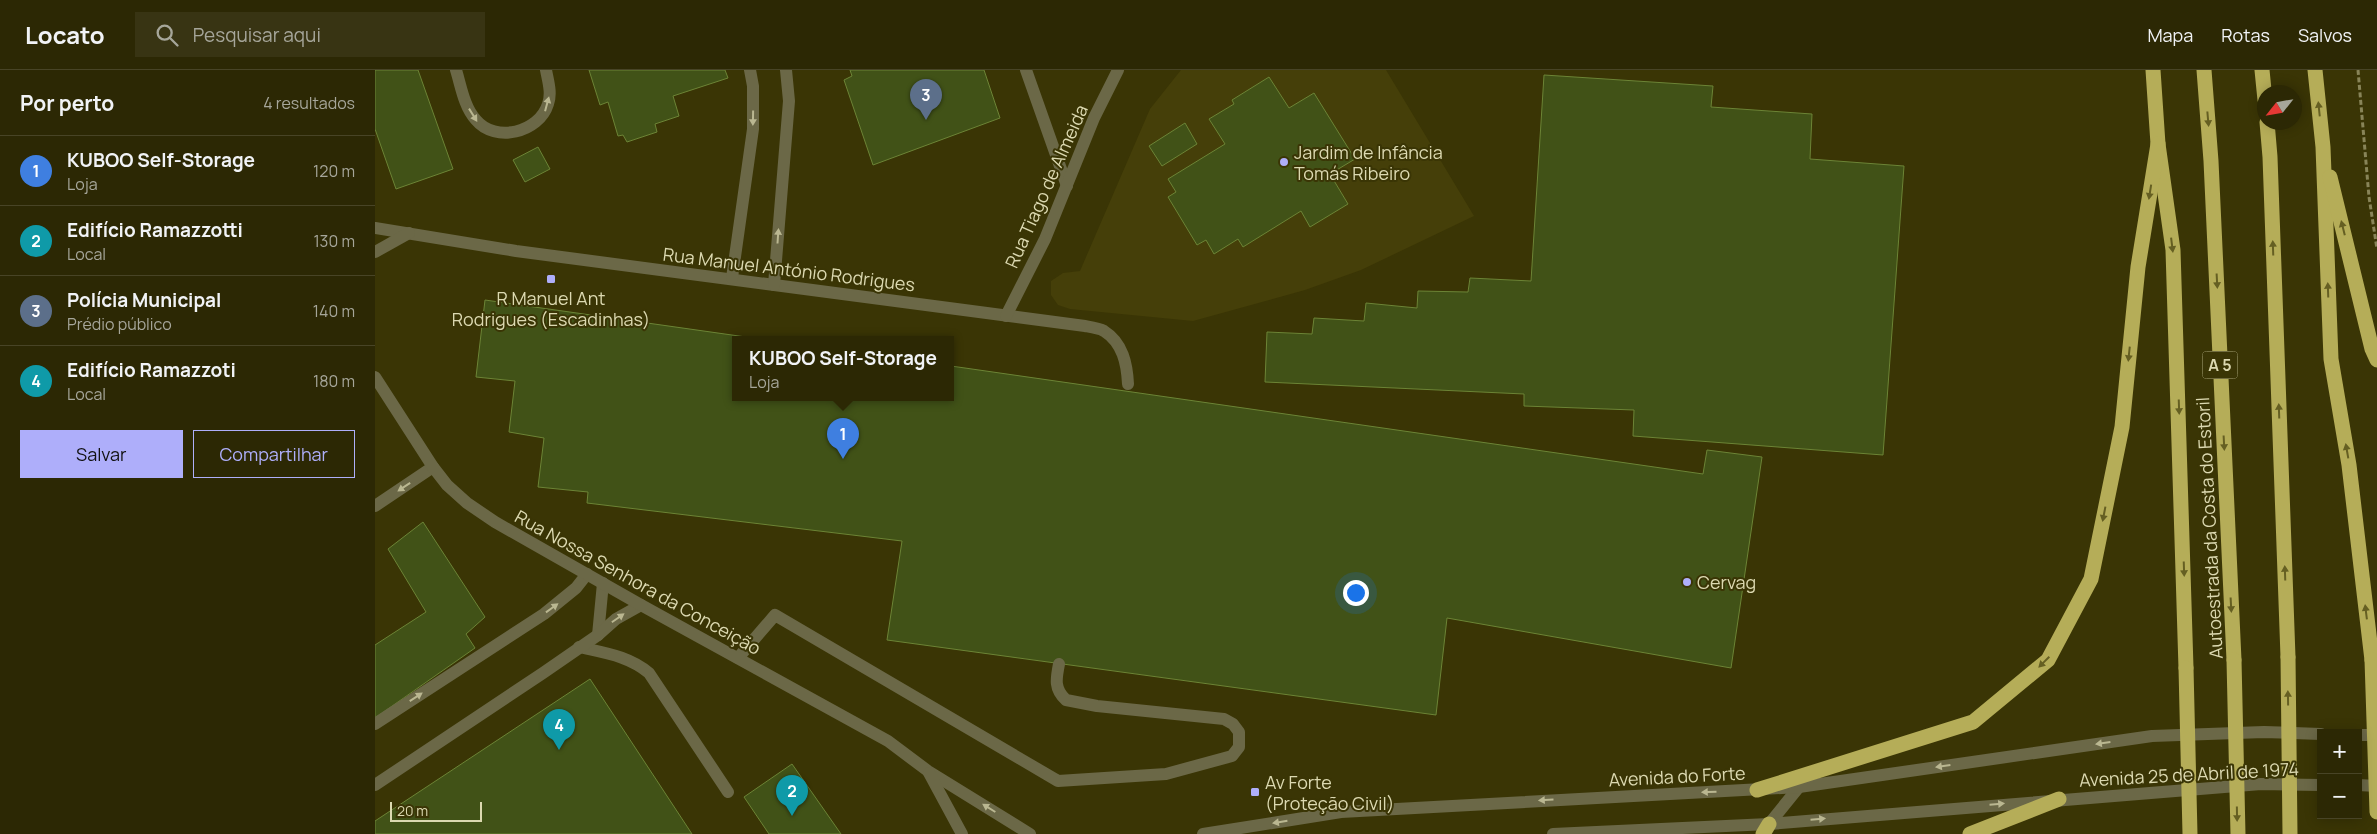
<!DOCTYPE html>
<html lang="pt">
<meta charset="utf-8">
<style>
:root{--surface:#2c2804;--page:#383413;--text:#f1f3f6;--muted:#a6a69a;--line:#484426;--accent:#aeaefa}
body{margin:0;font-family:Manrope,sans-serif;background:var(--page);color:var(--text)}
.controls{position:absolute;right:15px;bottom:15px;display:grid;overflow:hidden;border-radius:0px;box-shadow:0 2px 12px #0003}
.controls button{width:45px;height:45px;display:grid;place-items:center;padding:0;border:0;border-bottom:1px solid var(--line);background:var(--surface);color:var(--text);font:25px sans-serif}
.compass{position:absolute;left:1882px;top:15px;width:45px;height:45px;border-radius:50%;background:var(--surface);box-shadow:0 2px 12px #0003;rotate:239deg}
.scale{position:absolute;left:15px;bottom:12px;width:92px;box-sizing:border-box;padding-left:5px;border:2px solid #dcd9b1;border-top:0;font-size:14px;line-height:18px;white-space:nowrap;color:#dcd9b1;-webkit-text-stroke:4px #3a3505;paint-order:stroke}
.you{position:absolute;left:980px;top:522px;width:18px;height:18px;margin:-12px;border:4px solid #fff;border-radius:50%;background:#1a73e8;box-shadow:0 0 0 8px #1a73e833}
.badge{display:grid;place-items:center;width:32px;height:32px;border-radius:50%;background:var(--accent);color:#fff;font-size:16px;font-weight:700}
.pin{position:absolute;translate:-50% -41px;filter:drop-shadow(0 1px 2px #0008)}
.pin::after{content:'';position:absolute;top:26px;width:18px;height:15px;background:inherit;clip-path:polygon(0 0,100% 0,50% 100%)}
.popup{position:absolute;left:357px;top:266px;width:222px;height:65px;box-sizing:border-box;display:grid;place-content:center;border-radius:0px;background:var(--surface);filter:drop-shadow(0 1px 4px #0005);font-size:16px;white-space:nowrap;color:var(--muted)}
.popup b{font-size:19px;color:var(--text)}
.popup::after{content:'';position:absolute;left:50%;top:100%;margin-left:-10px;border:10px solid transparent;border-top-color:var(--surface)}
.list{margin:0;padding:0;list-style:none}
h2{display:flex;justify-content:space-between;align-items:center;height:65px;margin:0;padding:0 20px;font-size:21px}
h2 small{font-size:16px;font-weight:400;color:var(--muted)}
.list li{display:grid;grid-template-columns:32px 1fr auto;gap:15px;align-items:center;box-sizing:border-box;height:70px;padding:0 20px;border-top:1px solid var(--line)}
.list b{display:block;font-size:19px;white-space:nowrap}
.list p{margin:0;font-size:16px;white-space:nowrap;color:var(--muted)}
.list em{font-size:16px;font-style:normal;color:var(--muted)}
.actions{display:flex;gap:10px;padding:15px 20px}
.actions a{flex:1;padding:11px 0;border:1px solid var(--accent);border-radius:0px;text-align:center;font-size:18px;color:var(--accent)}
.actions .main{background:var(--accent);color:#111}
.icon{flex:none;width:28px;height:28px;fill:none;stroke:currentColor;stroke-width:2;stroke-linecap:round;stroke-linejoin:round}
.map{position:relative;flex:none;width:2002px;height:764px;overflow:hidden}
header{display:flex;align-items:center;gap:30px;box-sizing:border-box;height:70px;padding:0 25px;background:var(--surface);border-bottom:1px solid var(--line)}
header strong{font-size:24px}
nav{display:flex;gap:28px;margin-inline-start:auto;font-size:18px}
.search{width:350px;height:45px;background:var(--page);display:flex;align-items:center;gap:12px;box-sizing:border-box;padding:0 18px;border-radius:0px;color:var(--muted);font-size:19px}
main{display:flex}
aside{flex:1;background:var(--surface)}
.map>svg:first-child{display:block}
.built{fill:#453f09}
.building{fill:#415217;stroke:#6c8436}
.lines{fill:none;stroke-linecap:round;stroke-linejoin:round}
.path{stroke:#888458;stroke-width:3;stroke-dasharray:5 2.5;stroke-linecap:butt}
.service{stroke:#6b6847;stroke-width:12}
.minor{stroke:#6b6847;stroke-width:12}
.tertiary{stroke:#6b6847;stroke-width:12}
.motorway{stroke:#b5ad58;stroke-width:15}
.motorway-bridge{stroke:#b5ad58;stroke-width:15}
.oneway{fill:#bab791}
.oneway2{fill:#655f22}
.poi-dot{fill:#aeaefa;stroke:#3a3505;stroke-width:2}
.labels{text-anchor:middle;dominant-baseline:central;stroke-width:4;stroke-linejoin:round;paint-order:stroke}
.shield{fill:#3a3505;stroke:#aba87d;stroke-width:1}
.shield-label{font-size:16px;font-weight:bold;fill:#dcd9b1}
.poi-label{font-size:18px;fill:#dcd9b1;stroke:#3a3505;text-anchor:start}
.street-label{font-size:18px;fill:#dcd9b1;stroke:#3a3505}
</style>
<header>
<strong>Locato</strong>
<div class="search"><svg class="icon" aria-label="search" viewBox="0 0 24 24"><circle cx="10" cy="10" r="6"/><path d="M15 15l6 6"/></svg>Pesquisar aqui</div>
<nav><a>Mapa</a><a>Rotas</a><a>Salvos</a></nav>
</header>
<main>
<aside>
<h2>Por perto<small>4 resultados</small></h2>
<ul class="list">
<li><span class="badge" style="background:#3f7fe0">1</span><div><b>KUBOO Self-Storage</b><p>Loja</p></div><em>120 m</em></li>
<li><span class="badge" style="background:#0f9aa8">2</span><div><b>Edifício Ramazzotti</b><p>Local</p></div><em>130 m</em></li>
<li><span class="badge" style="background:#5c6f8a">3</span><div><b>Polícia Municipal</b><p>Prédio público</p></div><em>140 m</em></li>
<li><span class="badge" style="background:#0f9aa8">4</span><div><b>Edifício Ramazzoti</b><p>Local</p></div><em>180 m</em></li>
</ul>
<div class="actions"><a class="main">Salvar</a><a>Compartilhar</a></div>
</aside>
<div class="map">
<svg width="2002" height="764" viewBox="0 0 2002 764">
<rect width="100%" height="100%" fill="#3a3505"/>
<!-- built -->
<polygon class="built" points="806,0 1011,0 1099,146 986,200 930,220 818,251 695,239 683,235 676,225 676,211 688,203 705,201 775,39"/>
<!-- building -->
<g class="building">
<polygon points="0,0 43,0 78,99 21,119 0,59"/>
<polygon points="214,0 350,0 353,8 298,26 304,46 280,54 282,62 252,72 248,65 243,66 233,32 225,35"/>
<polygon points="475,0 609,0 625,48 498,95 469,10 477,6"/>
<polygon points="1169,5 1338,16 1336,37 1437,44 1435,89 1529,96 1508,385 1258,366 1259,340 1149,336 1149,324 890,312 892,262 937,264 939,248 989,251 991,233 1042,238 1043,221 1093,222 1095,208 1156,211"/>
<polygon points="894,7 914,38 939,23 980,89 955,104 973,134 935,157 926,141 868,177 863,169 839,184 831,170 822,175 793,127 801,122 793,109 850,74 834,49 859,34 857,30"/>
<polygon points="810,53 822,74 787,96 774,76"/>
<polygon points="163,77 175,99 150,112 138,90"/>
<polygon points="110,230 392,270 360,270 360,328 576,328 576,296 1328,404 1332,380 1387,387 1356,598 1072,548 1061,645 512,570 527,471 212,433 213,422 163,417 169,368 134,362 140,311 101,307"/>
<polygon points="48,452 110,547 91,564 100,578 0,648 0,575 51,542 13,479"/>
<polygon points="215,609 317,764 0,764 0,751"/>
<polygon points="417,694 466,764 394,764 369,727"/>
</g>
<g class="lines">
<!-- path -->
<polyline class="path" points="1983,0 1994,127 2002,179"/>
<!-- service -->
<g class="service">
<polyline points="0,436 58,397"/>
<polyline points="223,565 228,513"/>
<path d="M204,577C230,583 254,586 274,603L353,722"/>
<path d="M363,588L400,545L683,711L791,704L857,686L864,677V662L858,654L849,649L722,636L691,630C679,619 681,609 684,594"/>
<polyline points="0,654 169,544 201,518 212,504"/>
<polyline points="0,715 168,603 223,565 241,549 266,535"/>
</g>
<!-- minor -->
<g class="minor">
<path d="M81,0C86,16 89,37 101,50C120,73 164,63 173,34C177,23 173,11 171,0"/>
<polyline points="651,0 692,116"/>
<path d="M0,158L141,181L710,256C716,257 724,258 729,261C748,273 752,294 753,314"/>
<polyline points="0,182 34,163"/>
<polyline points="357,208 378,59 378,16 375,0"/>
<polyline points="399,215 414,31 411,0"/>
<polyline points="631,246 670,169 719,48 743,0"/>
<polyline points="0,307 58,397 72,415 92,433 120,452 266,535 513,671 553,701 655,764"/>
<polyline points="554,703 587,764"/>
</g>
<!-- tertiary -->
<g class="tertiary">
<polyline points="1983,665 2002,665"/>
<polyline points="1983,715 2002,716"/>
<polyline points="1394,754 1424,717"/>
<polyline points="828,764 966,742 1424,717 1777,666 1889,662 1946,664"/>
<polyline points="1178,764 1394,754 1886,714 1946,715"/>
</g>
<!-- motorway -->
<g class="motorway">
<polyline points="1778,0 1783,74 1798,180 1811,598"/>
<polyline points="1829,0 1836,91 1859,590"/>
<polyline points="1887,0 1890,30"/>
<polyline points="1940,0 1948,77 1956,289 1974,395 1997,590"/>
<polyline points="1892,52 1895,87 1913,587"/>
<polyline points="1955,107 1997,279 2002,290"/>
<polyline points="1382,720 1598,652 1673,590 1716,509 1747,357 1763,197 1783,74"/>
<polyline points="1388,764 1394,754"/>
<polyline points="1595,764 1684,729"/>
</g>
<!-- motorway-bridge -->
<g class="motorway-bridge">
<polyline points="1913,587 1915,764"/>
<polyline points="1859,590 1863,764"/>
<polyline points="1997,590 2002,742"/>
<polyline points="1811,598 1815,764"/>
</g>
</g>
<!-- one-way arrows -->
<defs><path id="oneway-solid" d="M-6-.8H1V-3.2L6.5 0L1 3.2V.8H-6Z" transform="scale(1.25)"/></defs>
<g class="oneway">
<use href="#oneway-solid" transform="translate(172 34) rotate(-75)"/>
<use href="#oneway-solid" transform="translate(98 45) rotate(58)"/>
<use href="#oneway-solid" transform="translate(378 48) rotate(91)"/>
<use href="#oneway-solid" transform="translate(403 166) rotate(-86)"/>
<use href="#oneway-solid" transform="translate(29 417) rotate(146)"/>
<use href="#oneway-solid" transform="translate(177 538) rotate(-36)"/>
<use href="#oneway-solid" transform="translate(243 548) rotate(-35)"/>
<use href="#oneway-solid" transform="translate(41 627) rotate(-33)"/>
<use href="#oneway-solid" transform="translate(1728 673) rotate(172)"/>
<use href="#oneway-solid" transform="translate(1568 696) rotate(172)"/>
<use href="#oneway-solid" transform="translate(1334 722) rotate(178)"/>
<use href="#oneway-solid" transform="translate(1171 730) rotate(177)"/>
<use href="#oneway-solid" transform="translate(1622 734) rotate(-5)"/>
<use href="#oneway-solid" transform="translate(614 738) rotate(-148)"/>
<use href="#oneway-solid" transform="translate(1443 749) rotate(-5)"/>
<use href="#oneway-solid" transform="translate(905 752) rotate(171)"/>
</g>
<g class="oneway2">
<use href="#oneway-solid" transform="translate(1944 39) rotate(-96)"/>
<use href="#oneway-solid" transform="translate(1833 49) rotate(85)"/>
<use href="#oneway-solid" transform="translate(1775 122) rotate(99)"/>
<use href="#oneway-solid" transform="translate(1968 158) rotate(-104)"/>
<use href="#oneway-solid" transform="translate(1797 175) rotate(83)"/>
<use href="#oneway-solid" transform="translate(1898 178) rotate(-92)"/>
<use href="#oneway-solid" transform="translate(1842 211) rotate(87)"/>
<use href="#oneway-solid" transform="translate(1953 220) rotate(-92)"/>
<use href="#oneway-solid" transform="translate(1754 284) rotate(96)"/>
<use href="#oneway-solid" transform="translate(1804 337) rotate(88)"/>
<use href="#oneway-solid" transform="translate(1904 341) rotate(-92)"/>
<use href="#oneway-solid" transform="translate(1849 373) rotate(87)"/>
<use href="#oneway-solid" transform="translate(1972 381) rotate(-100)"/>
<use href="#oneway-solid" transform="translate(1729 444) rotate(101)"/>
<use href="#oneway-solid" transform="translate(1809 499) rotate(88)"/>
<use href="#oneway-solid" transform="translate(1910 503) rotate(-92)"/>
<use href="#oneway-solid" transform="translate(1856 535) rotate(87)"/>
<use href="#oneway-solid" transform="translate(1991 542) rotate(-97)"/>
<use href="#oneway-solid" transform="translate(1669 592) rotate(135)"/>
<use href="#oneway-solid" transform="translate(1913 628) rotate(-91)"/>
<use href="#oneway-solid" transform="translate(1862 744) rotate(89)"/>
</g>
<!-- markers -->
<g class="poi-dot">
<circle cx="909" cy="92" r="5"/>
<rect x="171" y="204" width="10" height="10" rx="2.5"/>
<circle cx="1312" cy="512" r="5"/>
<rect x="875" y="717" width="10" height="10" rx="2.5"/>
</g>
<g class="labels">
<!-- shield labels -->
<rect class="shield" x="1827.5" y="281.5" width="35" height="27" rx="4"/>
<g class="shield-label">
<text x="1845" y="295">A 5</text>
</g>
<!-- poi labels -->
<g class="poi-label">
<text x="919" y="82">Jardim de Infância<tspan x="919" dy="21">Tomás Ribeiro</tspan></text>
<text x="176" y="228" text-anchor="middle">R Manuel Ant<tspan x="176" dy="21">Rodrigues (Escadinhas)</tspan></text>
<text x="1322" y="512">Cervag</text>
<text x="890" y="712">Av Forte<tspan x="890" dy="21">(Proteção Civil)</tspan></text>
</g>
<!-- street labels -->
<g class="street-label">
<text transform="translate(671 116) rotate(-66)">Rua Tiago de Almeida</text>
<text transform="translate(414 199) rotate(7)">Rua Manuel António Rodrigues</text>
<text transform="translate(1834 458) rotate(-93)">Autoestrada da Costa do Estoril</text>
<text transform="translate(263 512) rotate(29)">Rua Nossa Senhora da Conceição</text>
<text transform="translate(1814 704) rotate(-3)">Avenida 25 de Abril de 1974</text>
<text transform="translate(1302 706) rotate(-3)">Avenida do Forte</text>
</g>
</g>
</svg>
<div class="controls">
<button>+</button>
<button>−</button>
</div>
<svg class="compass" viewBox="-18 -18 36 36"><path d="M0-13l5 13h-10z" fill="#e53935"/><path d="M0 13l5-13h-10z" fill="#a6a69a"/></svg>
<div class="scale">20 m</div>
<div class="you"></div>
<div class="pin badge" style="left:468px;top:389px;background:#3f7fe0">1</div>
<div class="popup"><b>KUBOO Self-Storage</b>Loja</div>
<div class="pin badge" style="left:417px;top:746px;background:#0f9aa8">2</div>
<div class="pin badge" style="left:551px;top:50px;background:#5c6f8a">3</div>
<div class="pin badge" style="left:184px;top:680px;background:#0f9aa8">4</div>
</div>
</main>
